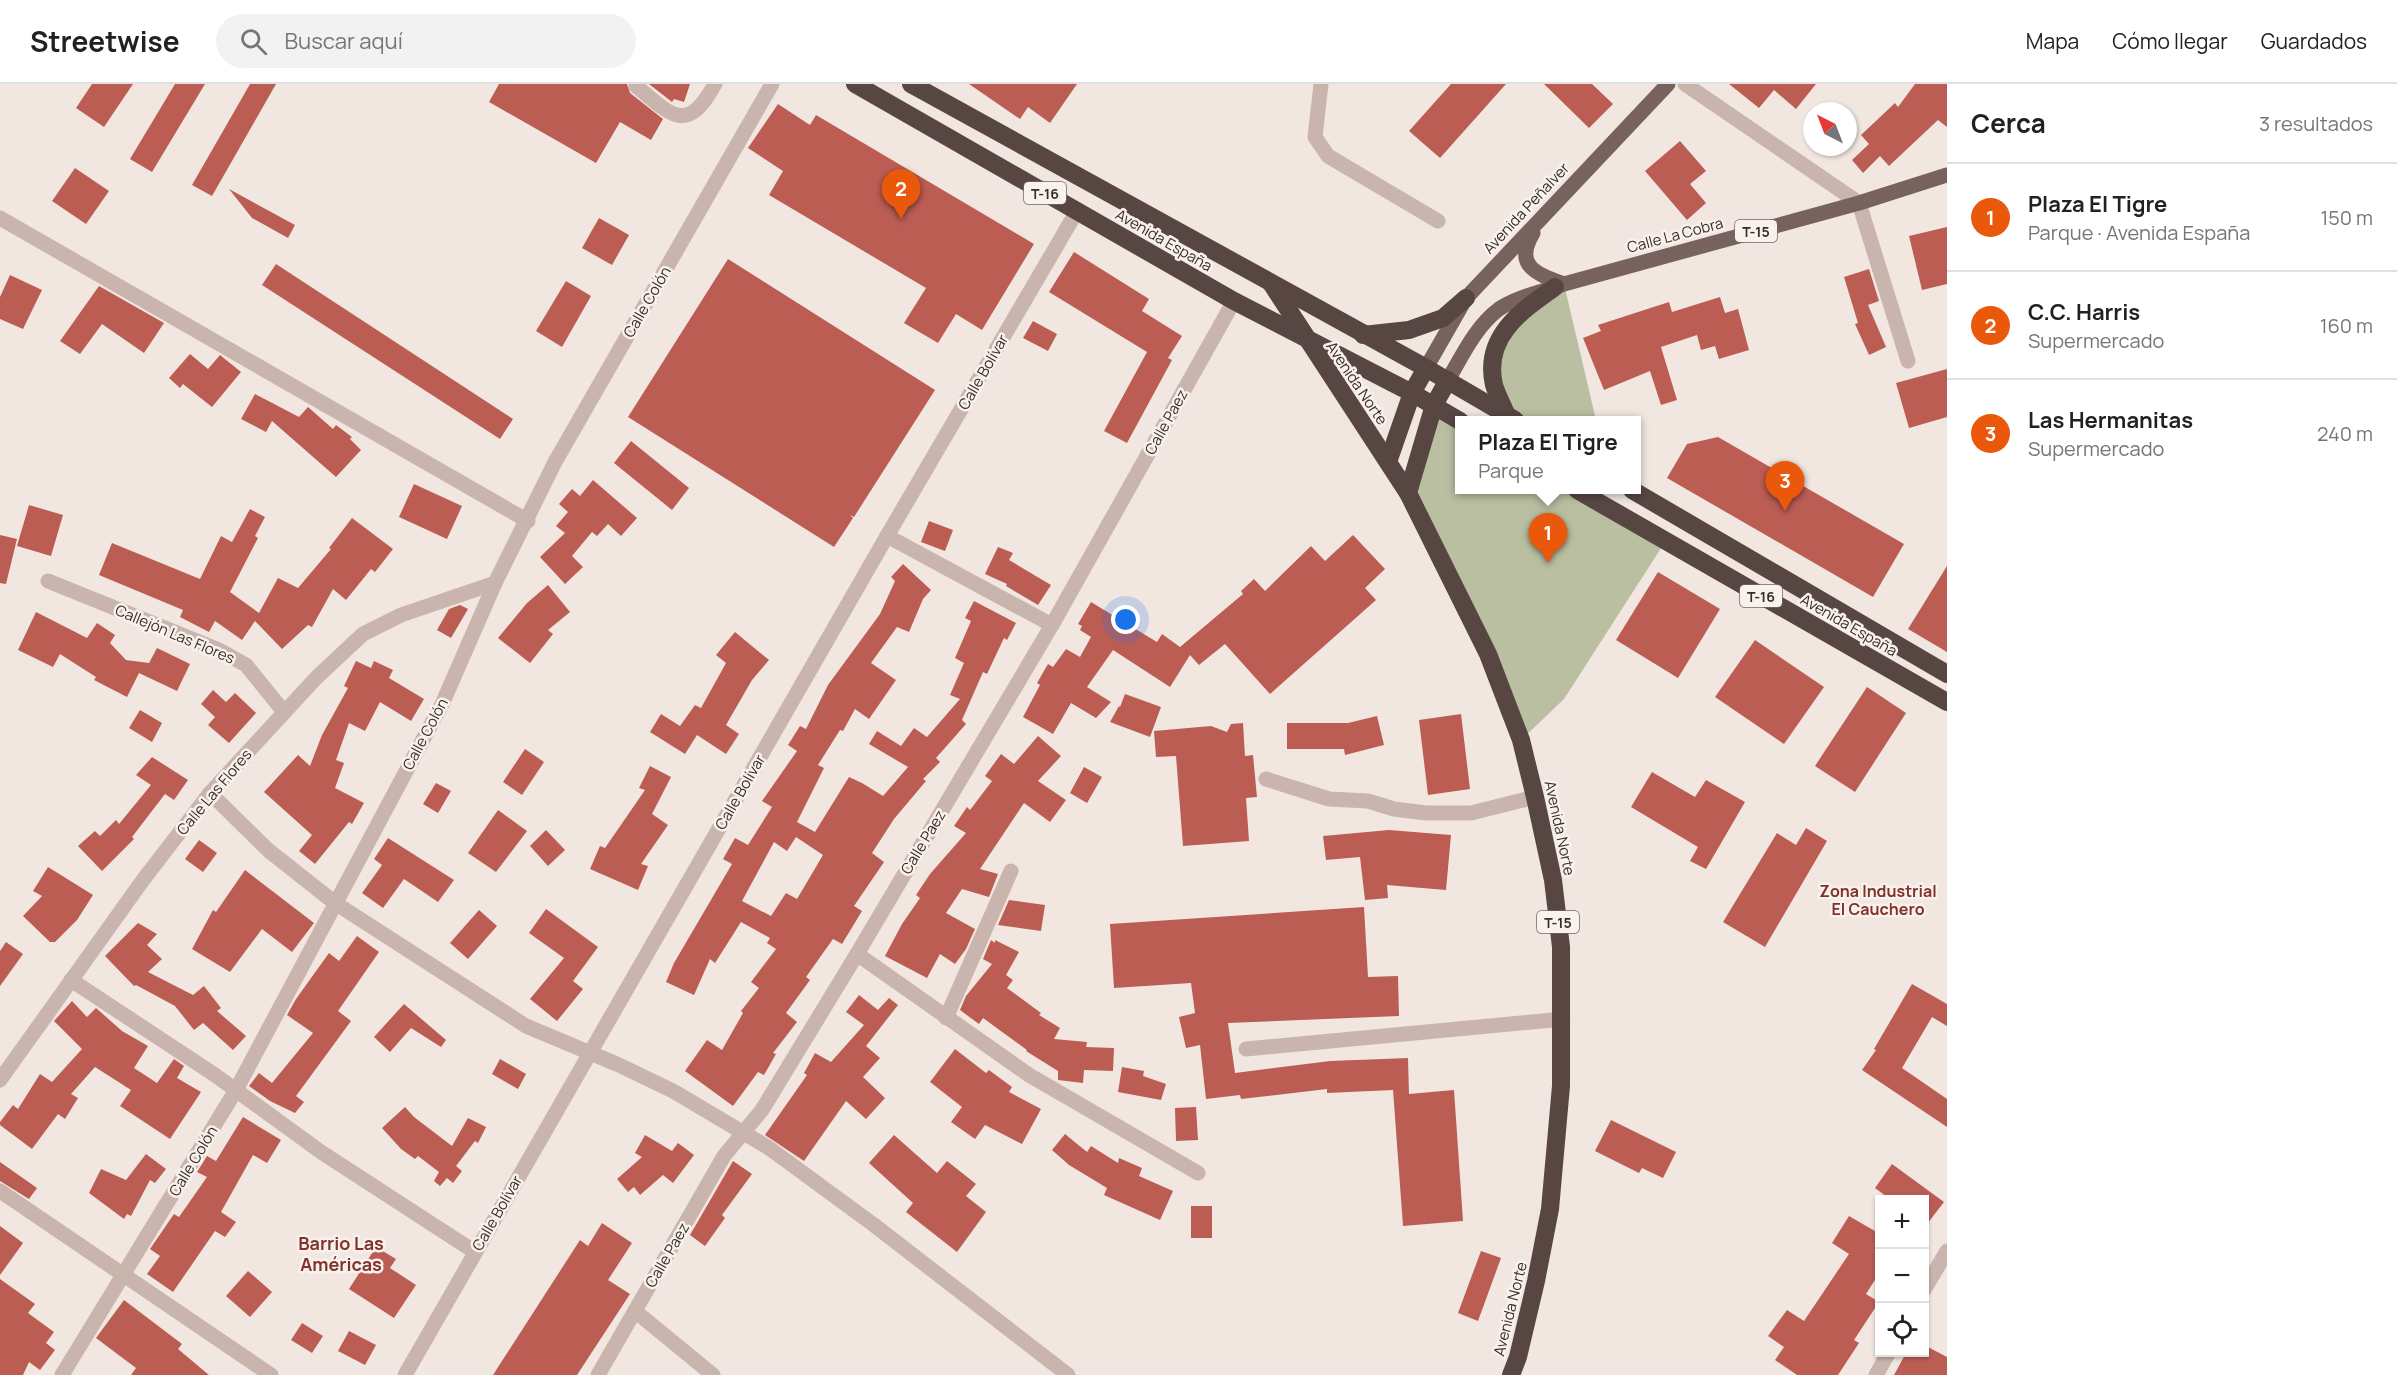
<!DOCTYPE html>
<html lang="es">
<meta charset="utf-8">
<style>
:root{--surface:#fff;--page:#f2f2f2;--text:#202124;--muted:#757577;--line:#e0e0e0;--accent:#ea580c}
body{margin:0;font-family:Manrope,sans-serif;background:var(--page);color:var(--text)}
.controls{position:absolute;right:18px;bottom:18px;display:grid;overflow:hidden;border-radius:0px;box-shadow:0 2px 4px #0004}
.controls button{width:54px;height:54px;display:grid;place-items:center;padding:0;border:0;border-bottom:2px solid var(--line);background:var(--surface);color:var(--text);font:30px sans-serif}
.compass{position:absolute;left:1803px;top:18px;width:54px;height:54px;border-radius:50%;background:var(--surface);box-shadow:0 2px 4px #0004;rotate:318deg}
.you{position:absolute;left:1126px;top:536px;width:21px;height:21px;margin:-15px;border:4px solid #fff;border-radius:50%;background:#1a73e8;box-shadow:0 0 0 9px #1a73e833}
.badge{display:grid;place-items:center;width:39px;height:39px;border-radius:50%;background:var(--accent);color:#fff;font-size:20px;font-weight:700}
.pin{position:absolute;translate:-50% -50px;filter:drop-shadow(0 2px 3px #0008)}
.pin::after{content:'';position:absolute;top:32px;width:21px;height:18px;background:inherit;clip-path:polygon(0 0,100% 0,50% 100%)}
.popup{position:absolute;left:1455px;top:332px;width:186px;height:78px;box-sizing:border-box;display:grid;place-content:center;border-radius:0px;background:var(--surface);filter:drop-shadow(0 2px 4px #0005);font-size:20px;white-space:nowrap;color:var(--muted)}
.popup b{font-size:22px;color:var(--text)}
.popup::after{content:'';position:absolute;left:50%;top:100%;margin-left:-12px;border:12px solid transparent;border-top-color:var(--surface)}
.list{margin:0;padding:0;list-style:none}
h2{display:flex;justify-content:space-between;align-items:center;height:78px;margin:0;padding:0 24px;font-size:26px}
h2 small{font-size:20px;font-weight:400;color:var(--muted)}
.list li{display:grid;grid-template-columns:39px 1fr auto;gap:18px;align-items:center;box-sizing:border-box;height:108px;padding:0 24px;border-top:2px solid var(--line)}
.list b{display:block;font-size:22px;white-space:nowrap}
.list p{margin:0;font-size:20px;white-space:nowrap;color:var(--muted)}
.list em{font-size:20px;font-style:normal;color:var(--muted)}
.icon{flex:none;width:33px;height:33px;fill:none;stroke:currentColor;stroke-width:2;stroke-linecap:round;stroke-linejoin:round}
.map{position:relative;flex:none;width:1947px;height:1291px;overflow:hidden}
header{display:flex;align-items:center;gap:36px;box-sizing:border-box;height:84px;padding:0 30px;background:var(--surface);border-bottom:2px solid var(--line)}
header strong{font-size:28px}
nav{display:flex;gap:33px;margin-inline-start:auto;font-size:21px}
.search{width:420px;height:54px;background:var(--page);display:flex;align-items:center;gap:15px;box-sizing:border-box;padding:0 21px;border-radius:33px;color:var(--muted);font-size:22px}
main{display:flex}
aside{flex:1;background:var(--surface)}
.map>svg:first-child{display:block}
.green{fill:#babfa1}
.building{fill:#bc5d54;fill-rule:evenodd}
.lines{fill:none;stroke-linecap:round;stroke-linejoin:round}
.minor{stroke:#c9b5ad;stroke-width:15}
.major{stroke:#78625d;stroke-width:15}
.highway{stroke:#584643;stroke-width:18}
.labels{text-anchor:middle;dominant-baseline:central;stroke-width:5;stroke-linejoin:round;paint-order:stroke}
.shield{fill:#f9f1ec;stroke:#726865;stroke-width:1.5}
.shield-label{font-size:14px;font-weight:bold;fill:#382d2b}
.street-label{font-size:15px;fill:#382d2b;stroke:#f9f1ec}
.neighbourhood-label{font-size:16px;font-weight:bold;fill:#80322b;stroke:#f9f1ec}
.quarter-label{font-size:18px;font-weight:bold;fill:#80322b;stroke:#f9f1ec}
</style>
<header>
<strong>Streetwise</strong>
<div class="search"><svg class="icon" aria-label="search" viewBox="0 0 24 24"><circle cx="10" cy="10" r="6"/><path d="M15 15l6 6"/></svg>Buscar aquí</div>
<nav><a>Mapa</a><a>Cómo llegar</a><a>Guardados</a></nav>
</header>
<main>
<div class="map">
<svg width="1947" height="1291" viewBox="0 0 1947 1291">
<rect width="100%" height="100%" fill="#f1e7e0"/>
<!-- green -->
<g class="green">
<polygon points="1564,200 1596,336 1515,336 1494,301 1499,255"/>
<polygon points="1434,321 1459,337 1460,406 1577,406 1665,458 1564,615 1521,656 1408,409"/>
</g>
<!-- building -->
<g class="building">
<polygon points="92,0 133,0 104,43 76,24"/>
<polygon points="175,0 205,0 152,88 130,75"/>
<polygon points="250,0 276,0 212,112 192,101"/>
<polygon points="499,0 627,0 630,9 663,35 651,56 620,38 596,79 489,18"/>
<polygon points="649,0 690,0 684,18 674,15 672,18"/>
<polygon points="969,0 1077,0 1050,39 1028,23 1020,35"/>
<polygon points="1451,0 1506,0 1440,74 1409,47"/>
<polygon points="1544,0 1592,0 1613,20 1589,44"/>
<polygon points="1729,0 1816,0 1796,25 1774,6 1759,24"/>
<polygon points="1915,0 1947,0 1947,43 1938,36 1889,82 1880,72 1863,89 1852,76 1869,60 1861,51 1895,19 1898,23"/>
<polygon points="778,20 810,41 816,31 1034,160 982,246 956,230 938,259 904,239 926,204 769,111 783,87 748,64"/>
<polygon points="1680,57 1706,87 1690,100 1706,119 1687,136 1645,87"/>
<polygon points="75,84 109,107 86,140 52,117"/>
<polygon points="229,105 295,141 288,154 252,134"/>
<polygon points="599,134 629,151 612,181 582,164"/>
<polygon points="1947,143 1947,200 1922,206 1909,152"/>
<polygon points="1074,168 1149,215 1142,227 1182,252 1168,274 1172,276 1127,359 1104,347 1147,268 1049,208"/>
<polygon points="728,175 935,306 854,433 850,431 853,434 834,463 628,333"/>
<polygon points="276,180 513,335 500,355 262,201"/>
<polygon points="1869,185 1879,217 1868,221 1886,263 1869,271 1855,240 1858,239 1844,193"/>
<polygon points="10,191 42,206 23,245 0,235 0,213"/>
<polygon points="566,197 591,212 562,263 536,247"/>
<polygon points="99,202 164,239 144,269 102,240 80,270 60,257"/>
<polygon points="1720,213 1725,229 1738,225 1749,266 1719,275 1715,262 1701,266 1697,251 1661,263 1677,316 1661,321 1650,287 1604,306 1583,254 1601,247 1598,241 1669,218 1672,228"/>
<polygon points="1033,237 1057,250 1048,267 1023,254"/>
<polygon points="190,270 208,285 220,271 241,288 212,323 183,300 180,304 169,294"/>
<polygon points="1947,285 1947,333 1909,344 1896,299"/>
<polygon points="255,310 299,333 308,323 333,345 336,341 352,353 350,355 361,366 336,393 272,337 266,348 241,335"/>
<polygon points="1718,353 1904,460 1873,513 1667,394 1687,360"/>
<polygon points="631,357 689,404 672,426 614,379"/>
<polygon points="593,396 637,434 621,452 608,440 597,452 592,448 572,472 583,483 565,500 540,473 565,449 556,442 568,428 559,420 572,405 580,412"/>
<polygon points="414,400 462,422 447,455 399,433"/>
<polygon points="29,421 63,431 51,472 17,462"/>
<polygon points="250,425 265,433 255,452 258,454 230,508 259,529 278,494 298,504 331,465 329,464 352,434 393,465 375,488 371,485 346,516 333,505 312,543 308,541 282,565 255,537 242,556 215,537 209,548 180,533 183,526 99,491 112,459 200,495 221,452 232,458"/>
<polygon points="929,437 953,446 945,467 921,458"/>
<polygon points="0,451 17,455 6,500 0,499"/>
<polygon points="1353,451 1385,485 1365,504 1376,516 1270,610 1225,560 1199,581 1190,571 1170,603 1113,566 1087,603 1111,618 1096,634 1071,619 1053,650 1023,633 1040,601 1037,599 1048,580 1053,583 1066,565 1080,573 1091,553 1080,546 1082,542 1078,540 1091,518 1157,558 1162,550 1180,563 1243,510 1241,507 1254,495 1265,507 1311,462 1325,477"/>
<polygon points="998,463 1013,469 1009,476 1051,501 1038,521 1006,502 1007,500 985,490"/>
<path d="M903,480L931,506L923,515L909,548L897,543L871,579L896,596L869,635L855,625L843,647L840,646L818,681L824,684L797,738L815,748L849,693L862,699L883,712L908,683L869,660L877,647L901,662L914,644L927,653L960,615L950,611L964,579L955,574L971,537L965,534L974,517L1016,539L1007,556L1004,554L987,590L983,588L962,636L966,640L936,674L940,678L923,695L926,697L894,735L872,769L884,778L854,822L862,827L842,860L833,855L806,893L810,896L786,929L797,938L773,969L776,970L764,991L758,988L733,1022L685,987L707,956L722,966L743,929L741,927L759,904L751,898L776,865L767,859L770,854L741,838L715,879L710,875L694,911L666,898L674,879L732,780L723,775L735,754L748,761L772,723L762,717L797,667L788,661L800,642L806,645L828,601L880,530L895,497L891,493ZM796,753L823,771L797,815L786,809L771,832L742,817L774,758L787,767Z"/>
<polygon points="1947,482 1947,568 1908,545"/>
<polygon points="1658,488 1720,525 1678,594 1616,556"/>
<polygon points="548,501 570,528 548,546 553,550 530,579 498,554 527,519"/>
<polygon points="460,521 468,525 451,554 437,546 449,525"/>
<polygon points="36,528 87,554 97,539 115,551 110,559 126,576 149,579 157,564 190,580 177,607 139,589 127,613 94,596 96,593 60,570 53,583 18,566"/>
<polygon points="735,548 769,576 752,596 726,641 739,650 726,670 697,651 685,670 650,648 661,630 680,642 695,621 701,624 726,579 716,571"/>
<polygon points="1755,556 1824,603 1784,660 1715,613"/>
<polygon points="356,577 371,584 374,577 393,586 389,594 424,615 411,637 380,618 365,647 349,639 336,676 344,679 335,704 364,719 352,740 349,738 315,780 299,767 312,751 264,708 298,671 310,682 322,651 348,604 344,602"/>
<polygon points="1867,603 1906,629 1855,708 1815,682"/>
<polygon points="213,606 226,618 235,609 256,629 229,659 208,641 215,633 201,620"/>
<polygon points="1125,610 1161,623 1150,653 1110,638 1119,622 1120,623"/>
<polygon points="140,626 162,639 152,658 129,644"/>
<polygon points="1461,630 1470,705 1428,711 1419,636"/>
<polygon points="1377,632 1384,661 1345,671 1344,665 1287,665 1287,639 1348,639"/>
<polygon points="1243,639 1245,672 1253,671 1257,713 1246,714 1249,757 1183,762 1176,672 1156,673 1154,647 1211,642 1227,648 1231,640"/>
<polygon points="1038,652 1061,672 1038,697 1066,716 1050,738 1024,719 980,785 998,790 989,813 962,805 946,829 975,845 966,865 955,880 940,870 927,894 885,872 902,840 920,814 916,811 930,790 966,749 954,742 967,723 970,726 992,697 985,692 1001,670 1014,680"/>
<polygon points="525,665 544,678 522,711 503,698"/>
<polygon points="152,673 188,696 174,716 165,710 132,753 134,755 102,787 78,762 95,747 100,752 116,736 119,740 151,701 136,691"/>
<polygon points="650,682 671,693 652,730 668,741 641,780 648,782 638,806 590,785 600,762 605,764 645,706 639,704"/>
<polygon points="1084,683 1102,693 1087,719 1070,709"/>
<polygon points="1652,688 1695,713 1706,696 1745,718 1706,785 1690,777 1698,763 1631,723"/>
<polygon points="436,699 451,707 438,729 423,720"/>
<polygon points="498,726 527,747 496,788 468,769"/>
<polygon points="1806,744 1827,757 1765,863 1723,838 1777,749 1796,761"/>
<polygon points="546,746 565,766 548,782 530,762"/>
<polygon points="1389,746 1451,751 1446,806 1387,801 1388,814 1365,816 1360,773 1326,776 1323,752"/>
<polygon points="388,754 454,796 438,818 404,795 383,824 362,809 382,781 374,775"/>
<polygon points="199,756 217,769 203,788 185,775"/>
<polygon points="48,783 93,811 77,836 55,858 50,858 23,832 42,812 33,807"/>
<polygon points="245,786 314,839 292,868 262,845 230,888 192,865 213,826 216,828"/>
<polygon points="1009,816 1045,821 1041,847 998,841"/>
<polygon points="1364,823 1368,893 1398,892 1399,932 1228,939 1235,989 1330,977 1408,974 1409,1010 1454,1006 1463,1137 1403,1142 1393,1006 1327,1009 1327,1005 1241,1015 1240,1011 1206,1015 1200,961 1186,964 1179,933 1195,929 1191,899 1114,904 1110,840"/>
<polygon points="546,825 598,863 573,897 583,905 557,937 530,915 564,874 529,849"/>
<polygon points="479,826 497,842 468,875 450,859"/>
<polygon points="138,839 157,850 147,861 162,875 148,888 193,911 204,902 221,924 217,927 246,952 233,966 203,939 194,946 175,922 136,901 134,902 105,872"/>
<polygon points="357,852 379,868 338,927 351,937 296,1012 304,1018 295,1029 270,1017 249,1002 259,989 272,999 313,949 287,931 296,915 329,869 339,877"/>
<polygon points="991,856 995,859 995,856 1019,868 1006,891 1013,896 1007,904 1041,929 1039,931 1060,944 1054,955 1087,958 1086,963 1114,964 1113,987 1084,986 1083,999 1058,996 1058,987 1026,967 1027,966 983,934 979,940 960,926 966,912 992,880 983,875"/>
<polygon points="6,858 23,870 0,902 0,867"/>
<polygon points="1912,900 1947,920 1947,942 1932,933 1902,984 1947,1015 1947,1043 1862,986 1876,966 1874,965"/>
<polygon points="859,911 878,926 889,914 898,921 866,962 880,974 863,993 885,1014 866,1035 846,1017 804,1077 765,1051 807,991 804,989 815,969 831,978 864,941 846,928"/>
<polygon points="72,917 87,933 96,924 122,947 148,962 134,984 157,999 174,975 184,982 177,994 201,1008 170,1055 120,1022 131,1006 95,983 71,1010 78,1014 65,1035 58,1030 32,1065 0,1041 0,1038 13,1021 18,1025 40,990 52,998 82,965 54,937"/>
<polygon points="404,920 446,956 441,963 411,944 390,968 374,953"/>
<polygon points="955,965 986,989 989,986 1012,1003 1009,1008 1041,1025 1022,1060 985,1041 975,1055 951,1038 962,1023 930,998"/>
<polygon points="500,975 526,990 518,1005 492,990"/>
<polygon points="1122,983 1144,987 1143,992 1166,1000 1161,1016 1118,1008"/>
<polygon points="405,1023 414,1033 452,1062 468,1034 486,1043 478,1059 475,1057 456,1082 462,1087 453,1099 447,1094 440,1102 434,1097 439,1088 418,1072 415,1075 401,1065 382,1044"/>
<polygon points="1196,1023 1198,1056 1176,1057 1175,1024"/>
<polygon points="243,1033 281,1056 267,1079 253,1071 221,1128 236,1138 225,1153 215,1147 173,1208 147,1190 160,1172 150,1165 174,1130 179,1133 207,1093 197,1088 207,1072 216,1077"/>
<polygon points="1611,1036 1676,1068 1663,1094 1642,1084 1639,1089 1595,1067"/>
<polygon points="1065,1050 1087,1068 1091,1062 1118,1079 1119,1074 1142,1084 1139,1092 1173,1107 1160,1136 1104,1111 1107,1104 1069,1081 1052,1066"/>
<polygon points="645,1051 672,1067 678,1059 694,1071 673,1099 663,1091 640,1111 634,1103 628,1108 617,1095 642,1073 635,1069"/>
<polygon points="894,1051 937,1089 947,1077 976,1100 966,1112 986,1128 957,1168 906,1128 913,1119 869,1079"/>
<polygon points="146,1070 166,1085 155,1099 150,1096 131,1132 127,1130 124,1135 89,1109 101,1085 126,1096"/>
<polygon points="733,1077 752,1090 722,1131 725,1134 705,1162 690,1151"/>
<polygon points="0,1078 37,1104 29,1115 0,1097"/>
<polygon points="1892,1080 1944,1118 1924,1144 1924,1116 1891,1116 1875,1104"/>
<rect x="1191" y="1122" width="21" height="32"/>
<polygon points="1849,1132 1880,1150 1880,1188 1866,1210 1879,1218 1854,1256 1859,1259 1838,1291 1797,1291 1775,1276 1784,1263 1768,1252 1787,1226 1804,1237 1849,1170 1832,1159"/>
<polygon points="602,1139 632,1159 608,1196 630,1210 577,1291 493,1291 580,1156 588,1162"/>
<polygon points="0,1142 23,1159 0,1191"/>
<polygon points="376,1163 396,1175 390,1184 416,1201 394,1234 349,1205"/>
<polygon points="1481,1167 1501,1174 1478,1237 1458,1229"/>
<polygon points="248,1187 272,1208 250,1233 226,1212"/>
<polygon points="0,1195 35,1220 28,1229 54,1248 46,1259 55,1266 40,1286 29,1278 23,1291 0,1291"/>
<polygon points="124,1216 182,1260 178,1265 209,1291 131,1291 136,1284 96,1254"/>
<polygon points="302,1239 323,1252 312,1269 291,1256"/>
<polygon points="349,1247 376,1261 365,1281 338,1267"/>
<polygon points="1924,1261 1947,1273 1947,1291 1894,1291 1906,1269 1924,1269"/>
</g>
<g class="lines">
<!-- minor -->
<g class="minor">
<polyline points="1321,0 1315,53 1328,72 1438,137"/>
<polyline points="1685,0 1859,119 1908,277"/>
<path d="M636,2C672,32 687,51 715,0"/>
<polyline points="0,134 528,437"/>
<polyline points="887,452 1052,541"/>
<polyline points="48,497 219,566 246,581 284,628"/>
<polyline points="1266,695 1329,715 1368,717 1394,725 1426,729 1471,729 1535,713"/>
<polyline points="210,709 268,766 335,819 526,942 619,981 673,1007 769,1064 874,1141 1068,1291"/>
<polyline points="857,870 1029,991 1198,1089"/>
<polyline points="71,896 215,991 321,1068 475,1168"/>
<polyline points="946,934 1011,787"/>
<polyline points="1246,965 1563,935"/>
<polyline points="0,996 143,796 210,709 316,594 363,550 401,531 495,499"/>
<polyline points="0,1107 271,1291"/>
<polyline points="1924,1206 1947,1167"/>
<polyline points="635,1227 713,1291"/>
<polyline points="62,1291 236,1006 443,618 495,499 555,378 772,0"/>
<polyline points="405,1291 887,452 1077,127"/>
<polyline points="598,1291 724,1072 762,1026 857,870 1052,541 1234,217"/>
<polyline points="1876,1291 1889,1268"/>
</g>
<!-- major -->
<g class="major">
<path d="M1533,149C1513,182 1537,190 1564,200"/>
<polyline points="1426,284 1466,214 1668,0"/>
<path d="M1448,296C1462,272 1476,242 1499,225C1518,212 1543,208 1564,200L1859,119L1947,91"/>
</g>
<!-- highway -->
<g class="highway">
<polyline points="855,0 1234,217 1412,309 1460,337"/>
<polyline points="911,0 1426,284 1515,336"/>
<polyline points="1271,199 1408,409 1488,570 1521,656 1535,713 1553,796 1561,863 1561,1002 1550,1125 1536,1197 1518,1273 1511,1291"/>
<polyline points="1363,251 1409,246 1443,234 1466,214"/>
<path d="M1507,332C1503,322 1497,311 1494,301C1483,253 1521,227 1555,203"/>
<polyline points="1388,378 1412,309 1426,284"/>
<polyline points="1577,406 1947,618"/>
<polyline points="1632,406 1947,590"/>
<polyline points="1408,409 1434,321 1448,296"/>
</g>
</g>
<g class="labels">
<!-- shield labels -->
<g class="shield">
<rect x="1024" y="98" width="42" height="22" rx="4.5"/>
<rect x="1735" y="136" width="42" height="22" rx="4.5"/>
<rect x="1740" y="501" width="42" height="22" rx="4.5"/>
<rect x="1537" y="827" width="42" height="22" rx="4.5"/>
</g>
<g class="shield-label">
<text x="1045" y="109">T-16</text>
<text x="1756" y="147">T-15</text>
<text x="1761" y="512">T-16</text>
<text x="1558" y="838">T-15</text>
</g>
<!-- street labels -->
<g class="street-label">
<text transform="translate(1526 124) rotate(-47)">Avenida Peñalver</text>
<text transform="translate(1675 151) rotate(-15)">Calle La Cobra</text>
<text transform="translate(1164 156) rotate(30)">Avenida España</text>
<text transform="translate(647 218) rotate(-60)">Calle Colón</text>
<text transform="translate(983 288) rotate(-60)">Calle Bolívar</text>
<text transform="translate(1357 299) rotate(56)">Avenida Norte</text>
<text transform="translate(1166 338) rotate(-61)">Calle Paez</text>
<text transform="translate(1849 541) rotate(30)">Avenida España</text>
<text transform="translate(175 550) rotate(23)">Callejón Las Flores</text>
<text transform="translate(425 650) rotate(-62)">Calle Colón</text>
<text transform="translate(214 708) rotate(-50)">Calle Las Flores</text>
<text transform="translate(740 708) rotate(-60)">Calle Bolívar</text>
<text transform="translate(1560 744) rotate(78)">Avenida Norte</text>
<text transform="translate(923 758) rotate(-59)">Calle Paez</text>
<text transform="translate(193 1077) rotate(-59)">Calle Colón</text>
<text transform="translate(497 1129) rotate(-60)">Calle Bolívar</text>
<text transform="translate(667 1171) rotate(-60)">Calle Paez</text>
<text transform="translate(1510 1225) rotate(-76)">Avenida Norte</text>
</g>
<!-- neighbourhood labels -->
<g class="neighbourhood-label">
<text x="1878" y="807">Zona Industrial<tspan x="1878" dy="18">El Cauchero</tspan></text>
</g>
<!-- quarter labels -->
<g class="quarter-label">
<text x="341" y="1159">Barrio Las<tspan x="341" dy="21">Américas</tspan></text>
</g>
</g>
</svg>
<div class="controls">
<button>+</button>
<button>−</button>
<button><svg class="icon" aria-label="locate" viewBox="0 0 24 24"><circle cx="12" cy="12" r="6"/><path d="M12 2v4M12 18v4M2 12h4M18 12h4"/></svg></button>
</div>
<svg class="compass" viewBox="-18 -18 36 36"><path d="M0-13l5 13h-10z" fill="#e53935"/><path d="M0 13l5-13h-10z" fill="#757577"/></svg>
<div class="you"></div>
<div class="pin badge" style="left:1548px;top:479px">1</div>
<div class="popup"><b>Plaza El Tigre</b>Parque</div>
<div class="pin badge" style="left:901px;top:135px">2</div>
<div class="pin badge" style="left:1785px;top:427px">3</div>
</div>
<aside>
<h2>Cerca<small>3 resultados</small></h2>
<ul class="list">
<li><span class="badge">1</span><div><b>Plaza El Tigre</b><p>Parque · Avenida España</p></div><em>150 m</em></li>
<li><span class="badge">2</span><div><b>C.C. Harris</b><p>Supermercado</p></div><em>160 m</em></li>
<li><span class="badge">3</span><div><b>Las Hermanitas</b><p>Supermercado</p></div><em>240 m</em></li>
</ul>
</aside>
</main>
